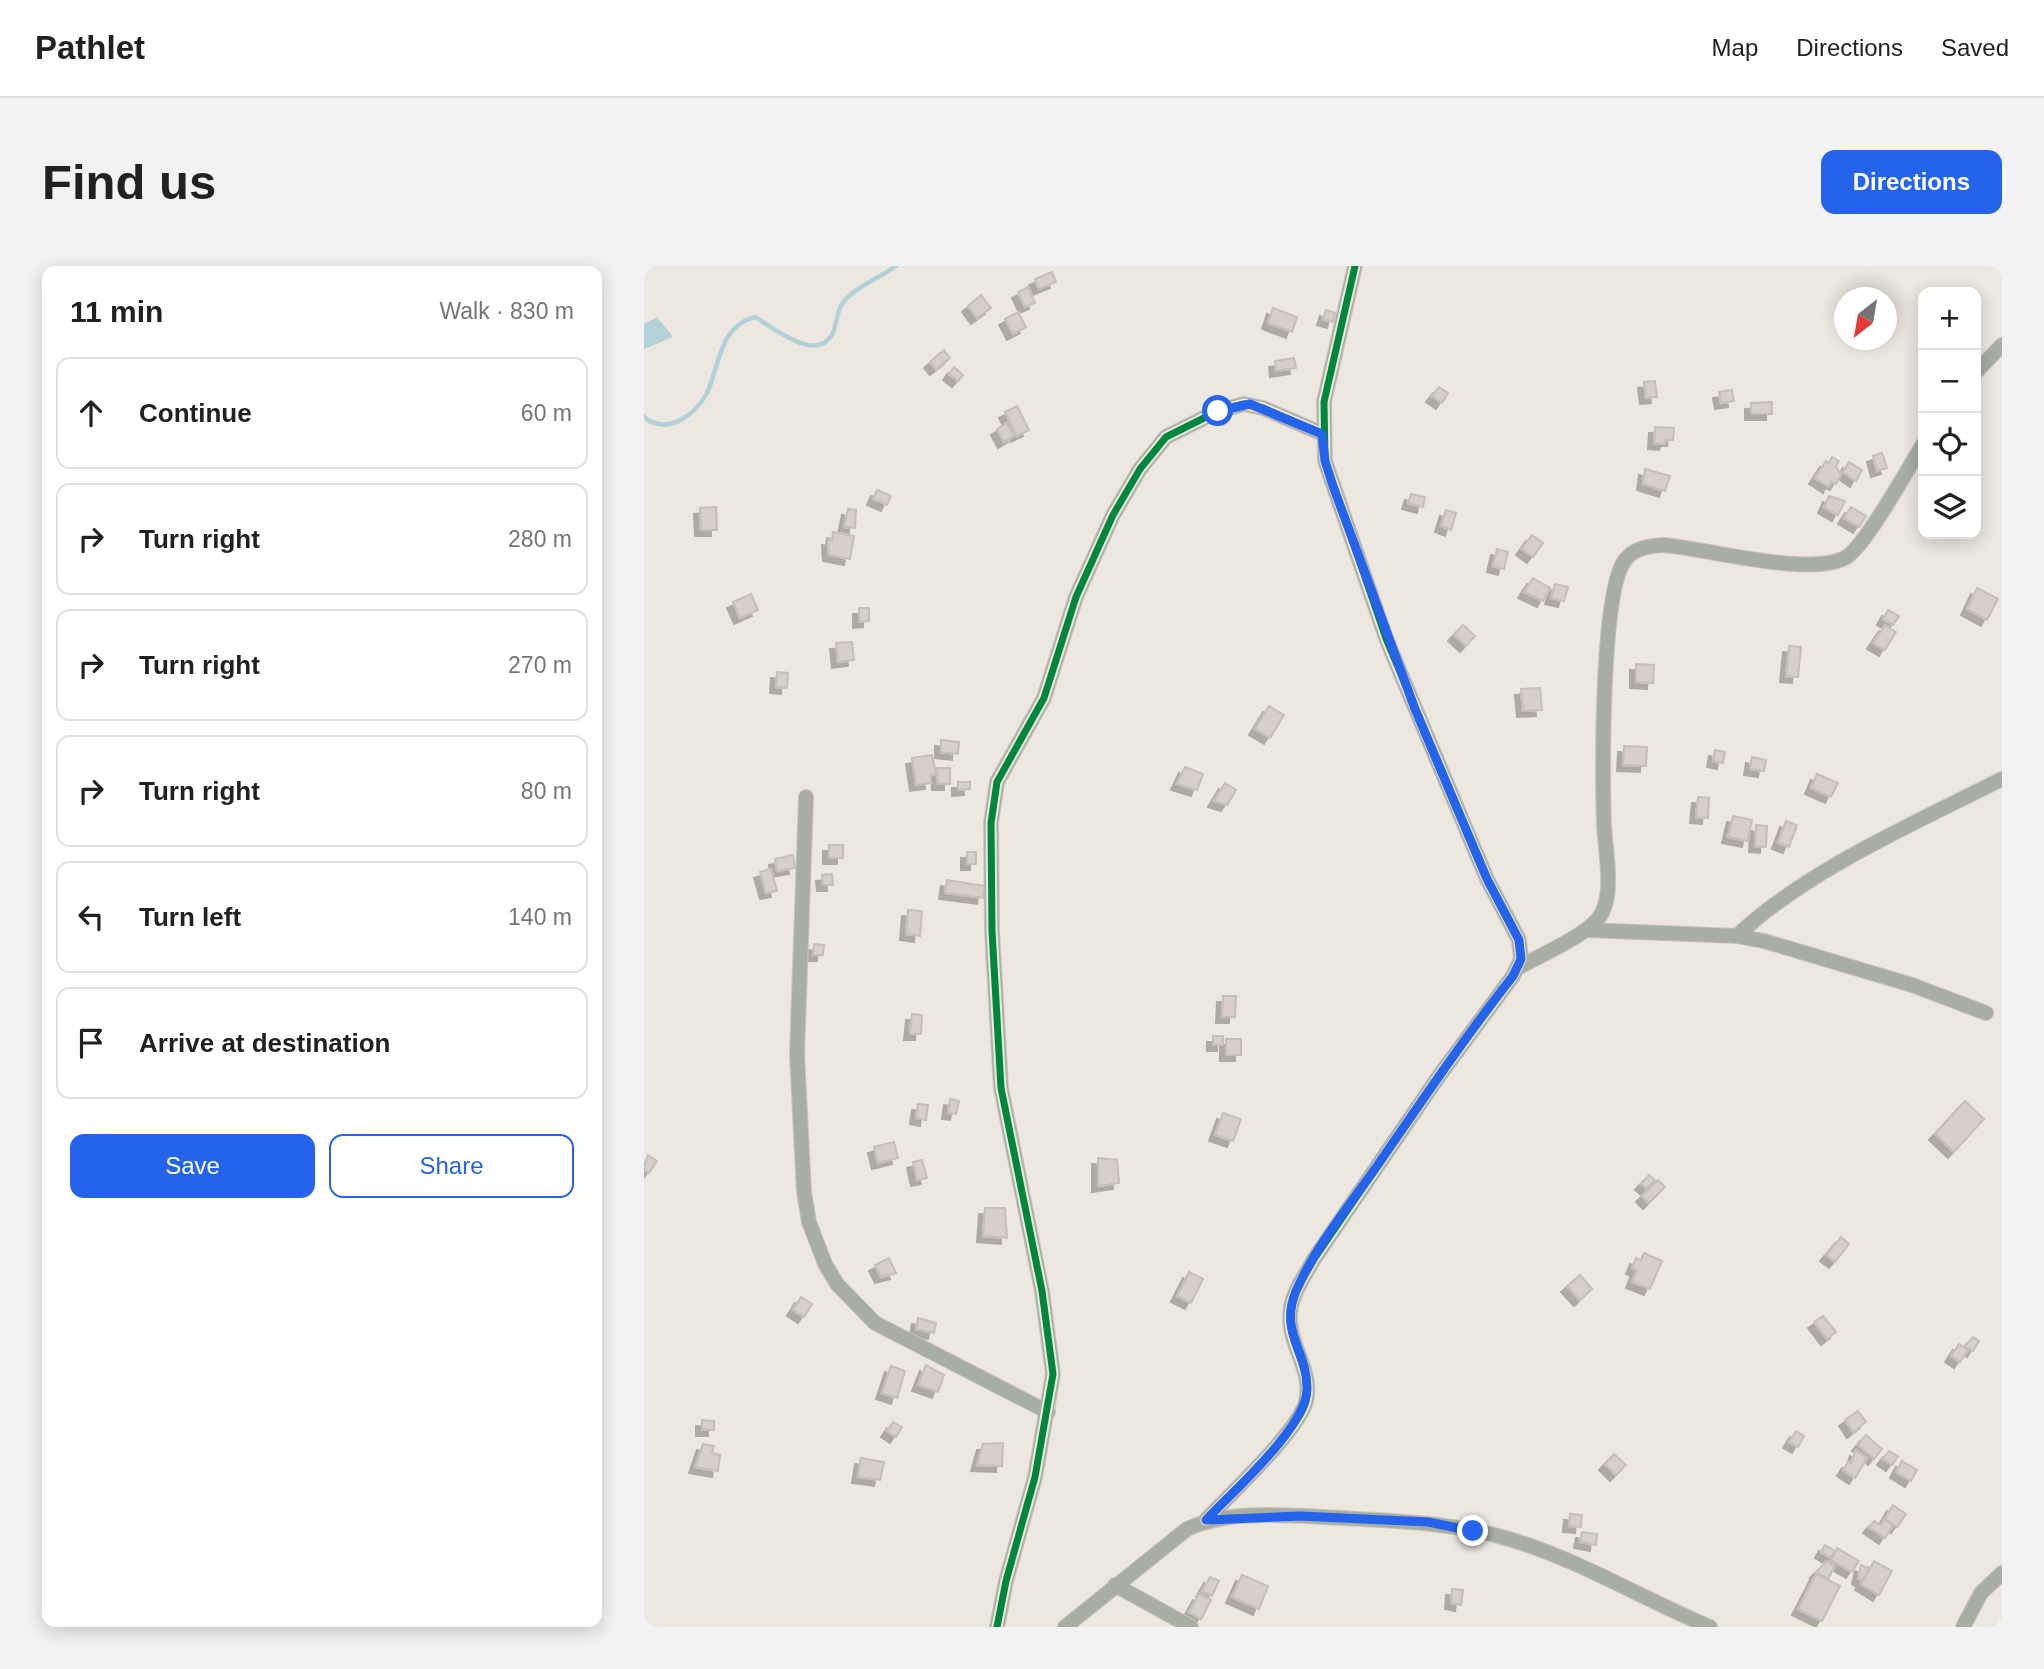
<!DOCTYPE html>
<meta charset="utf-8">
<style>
:root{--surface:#fff;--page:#f2f2f2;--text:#202124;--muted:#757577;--line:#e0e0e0;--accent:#2563eb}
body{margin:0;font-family:Arial,sans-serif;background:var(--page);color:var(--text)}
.controls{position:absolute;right:21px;top:21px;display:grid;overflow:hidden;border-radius:14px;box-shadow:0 4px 18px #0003}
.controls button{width:63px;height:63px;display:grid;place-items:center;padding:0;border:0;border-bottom:2px solid var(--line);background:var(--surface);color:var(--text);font:35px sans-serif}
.compass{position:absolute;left:1190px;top:21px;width:63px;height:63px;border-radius:50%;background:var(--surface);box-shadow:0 4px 18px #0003;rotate:211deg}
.stop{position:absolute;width:21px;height:21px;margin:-16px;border:5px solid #2563eb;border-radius:50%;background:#fff}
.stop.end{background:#2563eb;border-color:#fff;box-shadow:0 2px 7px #0008}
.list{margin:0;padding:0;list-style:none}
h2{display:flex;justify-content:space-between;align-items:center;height:91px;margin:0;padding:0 28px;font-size:30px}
h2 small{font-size:23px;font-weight:400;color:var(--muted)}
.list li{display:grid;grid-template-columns:46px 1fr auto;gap:21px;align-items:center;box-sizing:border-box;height:112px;margin:0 14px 14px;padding:0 14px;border:2px solid var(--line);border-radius:14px}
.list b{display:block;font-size:26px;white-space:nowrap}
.list em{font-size:23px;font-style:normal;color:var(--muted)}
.actions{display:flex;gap:14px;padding:21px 28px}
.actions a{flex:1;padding:16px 0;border:2px solid var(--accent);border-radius:14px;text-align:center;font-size:24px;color:var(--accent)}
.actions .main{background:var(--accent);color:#fff}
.icon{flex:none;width:38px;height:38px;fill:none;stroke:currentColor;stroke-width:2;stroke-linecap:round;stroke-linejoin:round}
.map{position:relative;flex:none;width:1358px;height:1361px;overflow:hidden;border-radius:14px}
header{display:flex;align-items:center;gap:42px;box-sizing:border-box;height:98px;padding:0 35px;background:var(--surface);border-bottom:2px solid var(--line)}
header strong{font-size:33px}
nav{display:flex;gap:38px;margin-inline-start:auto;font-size:24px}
.intro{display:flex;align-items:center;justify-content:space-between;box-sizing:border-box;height:168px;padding:0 42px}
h1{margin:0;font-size:49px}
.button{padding:18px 32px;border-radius:14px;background:var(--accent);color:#fff;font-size:24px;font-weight:700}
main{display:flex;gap:42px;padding:0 42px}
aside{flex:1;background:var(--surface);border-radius:14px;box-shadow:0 4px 18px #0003}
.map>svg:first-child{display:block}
.water{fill:#b5d1d8}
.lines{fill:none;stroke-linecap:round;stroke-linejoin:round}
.stream{stroke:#b5d1d8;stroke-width:4.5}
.building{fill:#d7cfc8;stroke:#c4bfba;stroke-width:2;filter:url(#shadow)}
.street-casing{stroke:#c8c4be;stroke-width:16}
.street{stroke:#a8aea4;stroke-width:14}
.cycleway-casing{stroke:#f1e8db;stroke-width:11}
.cycleway{stroke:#00873e;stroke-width:7}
.route{stroke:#2563eb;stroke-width:9}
</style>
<header>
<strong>Pathlet</strong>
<nav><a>Map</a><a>Directions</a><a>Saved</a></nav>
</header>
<div class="intro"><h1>Find us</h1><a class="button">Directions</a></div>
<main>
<aside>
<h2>11 min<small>Walk · 830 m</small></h2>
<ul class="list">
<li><svg class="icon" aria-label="ahead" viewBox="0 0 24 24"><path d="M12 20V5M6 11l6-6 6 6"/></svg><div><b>Continue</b></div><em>60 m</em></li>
<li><svg class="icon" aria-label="right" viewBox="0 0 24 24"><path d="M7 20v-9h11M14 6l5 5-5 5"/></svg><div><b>Turn right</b></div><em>280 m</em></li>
<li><svg class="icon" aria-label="right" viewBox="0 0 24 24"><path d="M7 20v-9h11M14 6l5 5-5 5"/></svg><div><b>Turn right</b></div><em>270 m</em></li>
<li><svg class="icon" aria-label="right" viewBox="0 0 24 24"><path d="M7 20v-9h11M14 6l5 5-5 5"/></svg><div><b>Turn right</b></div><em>80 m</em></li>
<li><svg class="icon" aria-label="left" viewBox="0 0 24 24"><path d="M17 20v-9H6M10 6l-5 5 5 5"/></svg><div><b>Turn left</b></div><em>140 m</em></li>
<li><svg class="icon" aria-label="arrive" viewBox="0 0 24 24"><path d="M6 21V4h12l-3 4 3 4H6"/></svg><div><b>Arrive at destination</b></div></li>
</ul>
<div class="actions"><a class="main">Save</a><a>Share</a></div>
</aside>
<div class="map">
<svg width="1358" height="1361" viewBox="0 0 1358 1361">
<defs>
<filter id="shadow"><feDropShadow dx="-6" dy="6" stdDeviation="0" flood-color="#0004"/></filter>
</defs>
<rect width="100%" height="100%" fill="#ece7e0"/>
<!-- water -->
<polygon class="water" points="13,51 29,71 0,83 0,58"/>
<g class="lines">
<!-- stream -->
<path class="stream" d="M0,151C23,170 51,149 63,127C76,99 75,60 111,51C129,61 171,97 188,69C193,59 192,47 198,38C210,21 236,12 252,0"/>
</g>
<!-- building -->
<g class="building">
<polygon points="408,6 412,16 395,23 391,13"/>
<polygon points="384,21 391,37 381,41 374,26"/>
<polygon points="337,29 347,42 333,52 324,40"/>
<polygon points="629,42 653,51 648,66 624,57"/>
<polygon points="682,44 691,47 689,56 679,53"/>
<polygon points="374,46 382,61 369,68 361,53"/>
<polygon points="300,84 306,92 292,103 286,96"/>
<polygon points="650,92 652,102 632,105 631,95"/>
<polygon points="310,101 319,109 314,115 305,108"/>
<polygon points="1011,115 1013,131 1002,132 1000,116"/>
<polygon points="795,121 804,127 798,137 788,130"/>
<polygon points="1088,124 1090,135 1077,137 1075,126"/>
<polygon points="1128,136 1128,148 1107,148 1107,137"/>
<polygon points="373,140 385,164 373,170 361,146"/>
<polygon points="363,157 370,170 360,176 353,163"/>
<polygon points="1011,161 1030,162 1029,174 1022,174 1021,178 1010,177"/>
<polygon points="1238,187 1243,202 1233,205 1229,190"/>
<polygon points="1188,191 1195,195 1192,200 1197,209 1192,218 1187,216 1185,221 1171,212 1182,195 1185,197"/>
<polygon points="1205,196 1218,204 1212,215 1199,206"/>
<polygon points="1001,203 1026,210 1021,225 999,218"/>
<polygon points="233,224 247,230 243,239 229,233"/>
<polygon points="767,228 781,231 779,241 764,237"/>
<polygon points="1185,230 1201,235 1194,249 1180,241"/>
<polygon points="72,241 73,264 57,264 56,242"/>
<polygon points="1207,241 1222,250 1215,261 1200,252"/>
<polygon points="204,243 212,244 211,262 200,261"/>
<polygon points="802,244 812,247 807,264 797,260"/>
<polygon points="189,266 210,270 206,293 185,289 184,273 188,274"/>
<polygon points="888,269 899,277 889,291 878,283"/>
<polygon points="853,283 864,286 860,303 849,300"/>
<polygon points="889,312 906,322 899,335 880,326"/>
<polygon points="911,318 924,321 920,335 907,332"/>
<polygon points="1333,322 1354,333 1343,354 1323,343"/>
<polygon points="107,328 114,344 96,352 89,336"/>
<polygon points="215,342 225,342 225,355 215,356"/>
<polygon points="1244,344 1255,350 1249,359 1239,353"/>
<polygon points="819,359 831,370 822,380 810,369"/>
<polygon points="1241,359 1252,366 1241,384 1229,377"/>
<polygon points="208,376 210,394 194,396 192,377"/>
<polygon points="1145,380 1157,381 1154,411 1142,410"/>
<polygon points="992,398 1010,399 1009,417 992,416"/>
<polygon points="133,406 144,407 143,422 132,421"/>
<polygon points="896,422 898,444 879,445 877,423"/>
<polygon points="625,440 640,449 626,472 611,463"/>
<polygon points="297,474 315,476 314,488 297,486"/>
<polygon points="980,480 1003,481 1002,500 979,499"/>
<polygon points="1071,484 1081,486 1079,497 1069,495"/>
<polygon points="288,489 292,508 286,509 287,517 272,519 268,492"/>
<polygon points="1108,491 1122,494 1120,505 1106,503"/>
<polygon points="541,501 559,508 553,524 533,518"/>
<polygon points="293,502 306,502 306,518 294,518"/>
<polygon points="1173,508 1194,517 1187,531 1167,522"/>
<polygon points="314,516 326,516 326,523 314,524"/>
<polygon points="581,517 592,524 583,539 570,535"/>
<polygon points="1054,531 1065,532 1064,552 1052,551"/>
<polygon points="1089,550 1108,554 1104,575 1084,571"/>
<polygon points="1142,555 1153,559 1145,581 1134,577"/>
<polygon points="1112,559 1123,560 1122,581 1111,580"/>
<rect x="185" y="579" width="14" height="13"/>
<rect x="323" y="586" width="9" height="12"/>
<polygon points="149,589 151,602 133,605 131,593"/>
<polygon points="127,603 133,625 122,627 116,606"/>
<polygon points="188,608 189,619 179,619 178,609"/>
<polygon points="303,614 341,620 339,632 301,627"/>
<polygon points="264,644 278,645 276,670 262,668"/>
<polygon points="170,678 180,679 179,689 169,689"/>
<polygon points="579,730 592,730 591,751 578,751"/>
<polygon points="268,748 278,749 277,768 266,768"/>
<rect x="569" y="770" width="10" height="9"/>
<rect x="582" y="773" width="15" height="16"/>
<polygon points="306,833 315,835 312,848 304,847"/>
<polygon points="1321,835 1340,853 1310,886 1291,868"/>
<polygon points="274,838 284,839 282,854 272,852"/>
<polygon points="579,847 597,853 589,875 571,869"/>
<polygon points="250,876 254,892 234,897 230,881"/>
<polygon points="4,889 13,895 5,907 0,903"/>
<polygon points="454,892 473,894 475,917 454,920"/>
<polygon points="278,894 283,912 273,914 269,896"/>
<polygon points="1005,909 1011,914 1003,923 997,918"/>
<polygon points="1014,914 1021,921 1005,937 998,930"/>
<polygon points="341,942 361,942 363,972 339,970"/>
<polygon points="1197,971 1205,978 1191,996 1182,989"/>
<polygon points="1000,987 1018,995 1006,1023 988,1016 993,1004 988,1002 992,992 997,994"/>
<polygon points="245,992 252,1007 237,1011 231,999"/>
<polygon points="545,1006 559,1013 547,1037 533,1030"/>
<polygon points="936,1009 948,1023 936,1034 923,1020"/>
<polygon points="157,1031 168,1038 160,1051 149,1044"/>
<polygon points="1179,1050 1192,1066 1183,1073 1170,1056"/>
<polygon points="274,1052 292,1057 290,1067 272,1063"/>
<polygon points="1329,1071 1335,1075 1329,1085 1321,1080"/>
<polygon points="1315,1078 1324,1084 1316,1096 1307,1090"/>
<polygon points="282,1099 300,1109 294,1126 274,1119"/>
<polygon points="247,1100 261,1105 253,1132 238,1127"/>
<polygon points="1214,1145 1222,1156 1209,1166 1201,1154"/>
<polygon points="58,1154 70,1155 70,1164 58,1164"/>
<polygon points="249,1156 258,1161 252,1171 243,1165"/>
<polygon points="1152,1165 1160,1170 1154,1181 1145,1176"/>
<polygon points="1222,1169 1238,1183 1230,1193 1214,1179"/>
<polygon points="359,1177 358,1200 333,1199 339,1178"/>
<polygon points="59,1178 70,1180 68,1187 76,1189 74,1205 51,1201"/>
<polygon points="1212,1184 1223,1192 1211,1212 1199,1204 1204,1196 1207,1197"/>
<polygon points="1245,1185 1254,1190 1248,1199 1239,1193"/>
<polygon points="970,1188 982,1199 972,1209 961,1198"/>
<polygon points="217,1192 240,1196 236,1214 214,1211"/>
<polygon points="1258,1195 1273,1204 1267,1215 1252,1206"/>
<polygon points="1249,1239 1262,1248 1253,1261 1241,1253"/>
<polygon points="926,1248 938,1249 937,1261 925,1260"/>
<polygon points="1240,1254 1249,1259 1241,1272 1225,1261 1230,1255 1237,1259"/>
<polygon points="938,1266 953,1268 952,1279 936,1276"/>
<polygon points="1181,1279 1191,1285 1187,1292 1177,1286"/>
<polygon points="1193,1282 1215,1295 1208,1306 1187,1294"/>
<polygon points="1183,1295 1191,1300 1184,1313 1172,1306"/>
<polygon points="1230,1295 1248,1305 1235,1329 1217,1318"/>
<polygon points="1217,1299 1225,1303 1218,1315 1214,1312"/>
<polygon points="1172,1308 1196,1320 1178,1355 1154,1343"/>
<polygon points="598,1309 624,1320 615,1343 588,1331"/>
<polygon points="566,1311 575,1315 568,1330 558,1325"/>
<polygon points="808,1323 819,1324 817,1339 807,1337"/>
<polygon points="555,1328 567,1334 557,1353 545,1346"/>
</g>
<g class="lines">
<!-- street casing -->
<g class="street-casing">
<g id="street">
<polyline points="1332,106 1358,79"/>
<polyline points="162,531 153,788 160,926 165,956 181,998 193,1018 231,1057 404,1146"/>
<polyline points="943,664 1093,670 1120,675 1268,719 1342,747"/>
<path d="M1093,670C1161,605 1273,556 1358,513"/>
<path d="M874,702C897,688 946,669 958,647C970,623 961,584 960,558C958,512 957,325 981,294C990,282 1005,280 1019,279C1062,282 1170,313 1204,290C1224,275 1264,203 1279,178"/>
<path d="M562,1254C585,1229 655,1165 662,1135C670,1102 640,1075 647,1041C650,1024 662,1008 670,993L795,810L869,710L877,693L875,674L843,613L743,375L681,195L680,136L711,0"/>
<polyline points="471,1319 547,1361"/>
<polyline points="353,1361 362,1315 391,1211 409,1108 398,1025 357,822 348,665 347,557 353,516 400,432 432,331 469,249 496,203 522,171 574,145 600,138 619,142 679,168"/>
<path d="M421,1361L543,1263C584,1244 636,1249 680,1251C743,1255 804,1255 865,1273C936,1294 999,1333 1066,1361"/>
<polyline points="1319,1361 1337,1327 1358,1307"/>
</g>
</g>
<!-- street -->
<use href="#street" class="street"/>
<!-- cycleway casing -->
<g class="cycleway-casing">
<g id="cycleway">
<path d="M562,1254C585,1229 655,1165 662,1135C670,1102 640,1075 647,1041C650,1024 662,1008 670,993L795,810L869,710L877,693L875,674L843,613L743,375L681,195L680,136L711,0"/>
<polyline points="353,1361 362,1315 391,1211 409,1108 398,1025 357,822 348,665 347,557 353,516 400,432 432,331 469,249 496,203 522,171 574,145 600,138 619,142 679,168"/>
</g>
</g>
<!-- cycleway -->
<use href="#cycleway" class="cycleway"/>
</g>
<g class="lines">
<!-- route -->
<path class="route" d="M574,145L606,138L678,168L681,195L689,220L771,443L843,613L875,674L877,693L869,710C821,771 777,836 733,900C705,940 672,980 652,1025C635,1066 663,1084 663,1122C664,1160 588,1226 562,1254L656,1250L784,1256L829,1265"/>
</g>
</svg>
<div class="controls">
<button>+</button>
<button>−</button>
<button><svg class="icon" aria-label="locate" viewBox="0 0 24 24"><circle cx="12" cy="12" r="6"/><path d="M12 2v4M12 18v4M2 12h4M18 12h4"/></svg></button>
<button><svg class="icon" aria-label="layers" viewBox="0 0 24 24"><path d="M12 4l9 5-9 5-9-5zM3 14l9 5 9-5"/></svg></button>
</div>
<svg class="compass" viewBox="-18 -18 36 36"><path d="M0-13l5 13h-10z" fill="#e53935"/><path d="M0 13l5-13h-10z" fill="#757577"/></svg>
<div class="stop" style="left:574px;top:145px"></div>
<div class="stop end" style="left:829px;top:1265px"></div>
</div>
</main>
